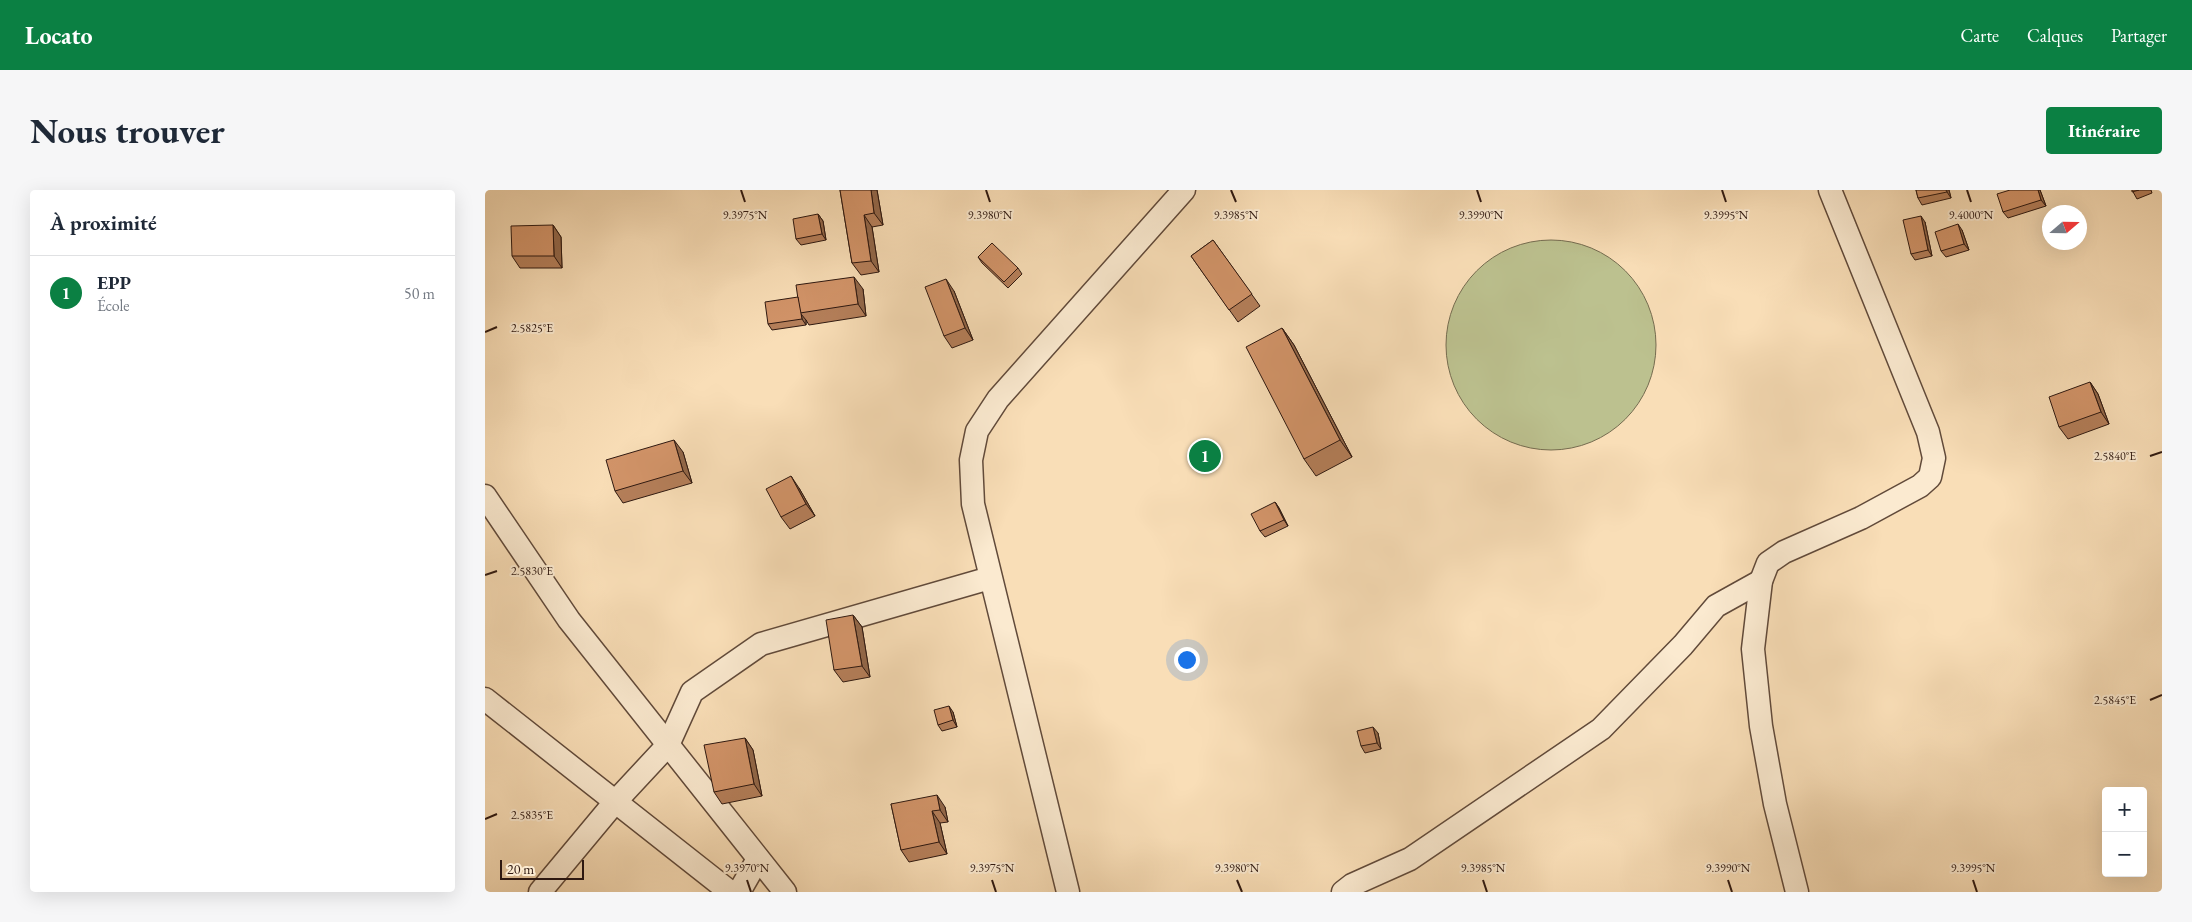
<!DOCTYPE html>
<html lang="fr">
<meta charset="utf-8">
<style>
:root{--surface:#fff;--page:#f6f6f7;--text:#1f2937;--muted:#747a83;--line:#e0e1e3;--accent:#0b8043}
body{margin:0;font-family:"EB Garamond",serif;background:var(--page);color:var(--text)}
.controls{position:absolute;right:15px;bottom:15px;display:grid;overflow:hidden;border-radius:5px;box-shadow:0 5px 20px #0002}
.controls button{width:45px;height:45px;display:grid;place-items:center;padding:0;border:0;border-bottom:1px solid var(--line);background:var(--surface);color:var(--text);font:25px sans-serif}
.compass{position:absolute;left:1557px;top:15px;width:45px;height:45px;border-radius:50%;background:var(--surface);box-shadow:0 5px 20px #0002;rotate:70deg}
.scale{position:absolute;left:15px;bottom:12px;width:84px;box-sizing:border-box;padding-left:5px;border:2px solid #2e1810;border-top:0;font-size:14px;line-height:18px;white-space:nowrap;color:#2e1810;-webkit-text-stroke:4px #fbead0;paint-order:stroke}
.you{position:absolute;left:701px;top:469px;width:18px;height:18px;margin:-12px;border:4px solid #fff;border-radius:50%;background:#1a73e8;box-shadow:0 0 0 8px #1a73e833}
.badge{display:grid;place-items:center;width:32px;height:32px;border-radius:50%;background:var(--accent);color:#fff;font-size:16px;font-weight:700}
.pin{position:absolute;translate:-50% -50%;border:2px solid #fff;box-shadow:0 1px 5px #0006}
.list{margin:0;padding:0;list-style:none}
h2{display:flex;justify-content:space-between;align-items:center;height:65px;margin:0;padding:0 20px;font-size:21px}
h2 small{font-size:16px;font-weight:400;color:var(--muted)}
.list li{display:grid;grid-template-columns:32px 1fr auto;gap:15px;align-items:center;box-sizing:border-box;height:75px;padding:0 20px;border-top:1px solid var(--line)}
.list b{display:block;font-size:19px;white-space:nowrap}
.list p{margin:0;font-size:16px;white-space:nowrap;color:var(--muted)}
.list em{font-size:16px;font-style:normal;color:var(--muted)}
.map{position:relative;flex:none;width:1677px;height:702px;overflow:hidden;border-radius:5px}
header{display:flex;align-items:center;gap:30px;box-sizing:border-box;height:70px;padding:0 25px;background:var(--accent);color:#fff}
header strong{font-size:24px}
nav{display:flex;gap:28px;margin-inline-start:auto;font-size:18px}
.intro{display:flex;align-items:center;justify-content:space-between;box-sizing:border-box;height:120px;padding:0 30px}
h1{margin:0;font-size:35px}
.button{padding:12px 22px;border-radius:5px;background:var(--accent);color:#fff;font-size:18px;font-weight:700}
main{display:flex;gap:30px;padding:0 30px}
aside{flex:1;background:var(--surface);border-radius:5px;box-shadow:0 5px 20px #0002}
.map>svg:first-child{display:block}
.garden{fill:#bcc18f;stroke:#756c50}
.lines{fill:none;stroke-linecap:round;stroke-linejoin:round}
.street-casing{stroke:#614a3a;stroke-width:25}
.street{stroke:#fbead0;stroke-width:22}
.wall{fill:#b57f5a;stroke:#2e1810}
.shaded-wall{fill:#93684a;stroke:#2e1810}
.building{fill:#d29469;stroke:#2e1810}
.ticks{fill:none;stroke:#2e1810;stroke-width:2}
.ticks-label{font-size:12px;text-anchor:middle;fill:#2e1810;stroke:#fbead0;stroke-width:4;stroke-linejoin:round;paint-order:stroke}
</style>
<header>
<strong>Locato</strong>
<nav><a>Carte</a><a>Calques</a><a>Partager</a></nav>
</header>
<div class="intro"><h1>Nous trouver</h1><a class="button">Itinéraire</a></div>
<main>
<aside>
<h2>À proximité<small></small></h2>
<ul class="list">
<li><span class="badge">1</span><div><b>EPP</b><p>École</p></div><em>50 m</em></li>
</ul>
</aside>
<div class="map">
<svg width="1677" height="702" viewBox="0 0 1677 702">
<rect width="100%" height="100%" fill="#f9deb7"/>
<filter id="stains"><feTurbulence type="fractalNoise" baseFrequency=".004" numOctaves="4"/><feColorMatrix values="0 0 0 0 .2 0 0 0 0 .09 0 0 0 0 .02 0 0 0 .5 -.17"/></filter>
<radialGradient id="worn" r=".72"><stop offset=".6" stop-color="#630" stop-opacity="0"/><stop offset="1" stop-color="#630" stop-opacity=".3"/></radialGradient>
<!-- garden -->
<circle class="garden" cx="1066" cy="155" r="105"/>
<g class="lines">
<!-- street casing -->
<g class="street-casing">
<g id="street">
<polyline points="0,306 84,430 300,702"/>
<polyline points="0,509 245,702"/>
<polyline points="55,702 130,612 183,555 207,502 276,454 505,388"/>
<polyline points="254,702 273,669"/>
<polyline points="583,702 488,314 486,270 492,241 513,209 699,0"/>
<polyline points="858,702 867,695 925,669 1116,539 1198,455 1231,416 1276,391"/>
<polyline points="1312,702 1290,614 1276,536 1268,459 1276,391 1283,373 1299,362 1376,328 1435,296 1445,287 1449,268 1443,242 1345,0"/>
</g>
</g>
<!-- street -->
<use href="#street" class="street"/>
</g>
<!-- wall -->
<g class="wall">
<polygon points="355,0 392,0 398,35 387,37 394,82 376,85 367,73"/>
<polygon points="1431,0 1464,0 1466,8 1437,15 1433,8"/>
<polygon points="1525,0 1555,0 1561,16 1523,28 1518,22"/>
<polygon points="1647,0 1666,0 1667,3 1652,9"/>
<polygon points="333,24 338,31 341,50 316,55 311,49"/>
<polygon points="1440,32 1447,66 1430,70 1426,64"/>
<polygon points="68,35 76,47 77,78 35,78 27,66"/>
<polygon points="1477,40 1484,60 1461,67 1456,61"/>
<polygon points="728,50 775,116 753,132 706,66"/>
<polygon points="493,67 533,78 537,84 523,98 497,73"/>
<polygon points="378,99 381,126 324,135 321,130 321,135 287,140 283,134"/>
<polygon points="469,101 488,150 467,158 459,146"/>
<polygon points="797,138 809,155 867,267 831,286 819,269"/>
<polygon points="1605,192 1613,204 1624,234 1583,249 1574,237"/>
<polygon points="198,262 207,293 138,313 130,301"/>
<polygon points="314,298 330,326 305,339 296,327"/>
<polygon points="790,312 794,318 803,336 780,347 775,341"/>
<polygon points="368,425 377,437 385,487 358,492 349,480"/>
<polygon points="468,522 472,537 457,541 453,535"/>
<polygon points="893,543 896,559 880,563 876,556"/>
<polygon points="260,548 268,560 277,606 237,614 229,602"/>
<polygon points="406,614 460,617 463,632 455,633 462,664 424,672 416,660"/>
</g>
<!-- shaded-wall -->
<g class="shaded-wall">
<polygon points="386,0 392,0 398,35 389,23"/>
<polygon points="1461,0 1464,0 1466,8 1462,2"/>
<polygon points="1553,0 1555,0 1561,16 1556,10"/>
<polygon points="333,24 338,31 341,50 337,44"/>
<polygon points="379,25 387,37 394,82 386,71"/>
<polygon points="1436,26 1440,32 1447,66 1443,60"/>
<polygon points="1473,34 1477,40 1484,60 1479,54"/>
<polygon points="68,35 76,47 77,78 69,66"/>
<polygon points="369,87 378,99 381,126 373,114"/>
<polygon points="461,89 469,101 488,150 480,138"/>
<polygon points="316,124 321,130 321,135 317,129"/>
<polygon points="797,138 809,155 867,267 855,250"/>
<polygon points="1605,192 1613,204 1624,234 1616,222"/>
<polygon points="189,250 198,262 207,293 198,281"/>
<polygon points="306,286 314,298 330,326 321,314"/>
<polygon points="790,312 794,318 803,336 799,330"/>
<polygon points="368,425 377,437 385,487 377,476"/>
<polygon points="464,516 468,522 472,537 468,530"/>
<polygon points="888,537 893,543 896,559 892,553"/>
<polygon points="260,548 268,560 277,606 269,594"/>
<polygon points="452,605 460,617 463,632 455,620"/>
<polygon points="447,621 455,633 462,664 454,652"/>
</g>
<!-- building -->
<g class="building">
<polygon points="355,0 386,0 389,23 379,25 386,71 367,73"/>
<polygon points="1431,0 1461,0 1462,2 1433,8"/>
<polygon points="1525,0 1553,0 1556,10 1518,22 1512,4"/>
<polygon points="1647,0 1654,0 1647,2"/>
<polygon points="333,24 337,44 311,49 308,29"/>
<polygon points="1436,26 1443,60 1426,64 1418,30"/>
<polygon points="1473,34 1479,54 1456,61 1450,42"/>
<polygon points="68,35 69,66 27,66 26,36"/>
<polygon points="728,50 767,104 744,120 706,66"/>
<polygon points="507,53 533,78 519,92 493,67"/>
<polygon points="369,87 373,114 315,123 311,95"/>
<polygon points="461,89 480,138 459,146 440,97"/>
<polygon points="313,107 317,129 283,134 280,112"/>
<polygon points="797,138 855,250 819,269 761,157"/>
<polygon points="1605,192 1616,222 1574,237 1564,207"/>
<polygon points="189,250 198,281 130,301 121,270"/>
<polygon points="306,286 321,314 296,327 281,299"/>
<polygon points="790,312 799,330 775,341 766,324"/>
<polygon points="368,425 377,476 349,480 341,430"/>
<polygon points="464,516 468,530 453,535 449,520"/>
<polygon points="888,537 892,553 876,556 872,541"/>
<polygon points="260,548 269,594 229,602 219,555"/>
<polygon points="452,605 455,620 447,621 454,652 416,660 406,614"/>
</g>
<!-- ticks -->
<path class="ticks" d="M256,0L260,12M501,0L505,12M746,0L751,12M992,0L996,12M1237,0L1241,12M1482,0L1486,12M0,142L12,137M1665,266L1677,262M0,385L12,381M1665,510L1677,505M0,629L12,624M262,690L266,702M507,690L511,702M752,690L757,702M998,690L1002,702M1243,690L1247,702M1488,690L1492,702"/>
<g class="ticks-label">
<text x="1486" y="29">9.4000°N</text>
<text x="260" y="29">9.3975°N</text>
<text x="505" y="29">9.3980°N</text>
<text x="751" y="29">9.3985°N</text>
<text x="996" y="29">9.3990°N</text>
<text x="1241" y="29">9.3995°N</text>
<text x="47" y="142">2.5825°E</text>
<text x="1630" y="270">2.5840°E</text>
<text x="47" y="385">2.5830°E</text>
<text x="1630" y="514">2.5845°E</text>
<text x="47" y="629">2.5835°E</text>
<text x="262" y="682">9.3970°N</text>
<text x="507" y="682">9.3975°N</text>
<text x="752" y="682">9.3980°N</text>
<text x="998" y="682">9.3985°N</text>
<text x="1243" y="682">9.3990°N</text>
<text x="1488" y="682">9.3995°N</text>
</g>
<rect width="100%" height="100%" filter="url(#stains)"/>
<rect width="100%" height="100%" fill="url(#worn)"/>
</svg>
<div class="controls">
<button>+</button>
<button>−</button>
</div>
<svg class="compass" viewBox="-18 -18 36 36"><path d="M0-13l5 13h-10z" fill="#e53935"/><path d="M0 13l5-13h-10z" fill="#747a83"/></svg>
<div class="scale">20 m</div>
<div class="you"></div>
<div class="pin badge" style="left:720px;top:266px">1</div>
</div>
</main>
